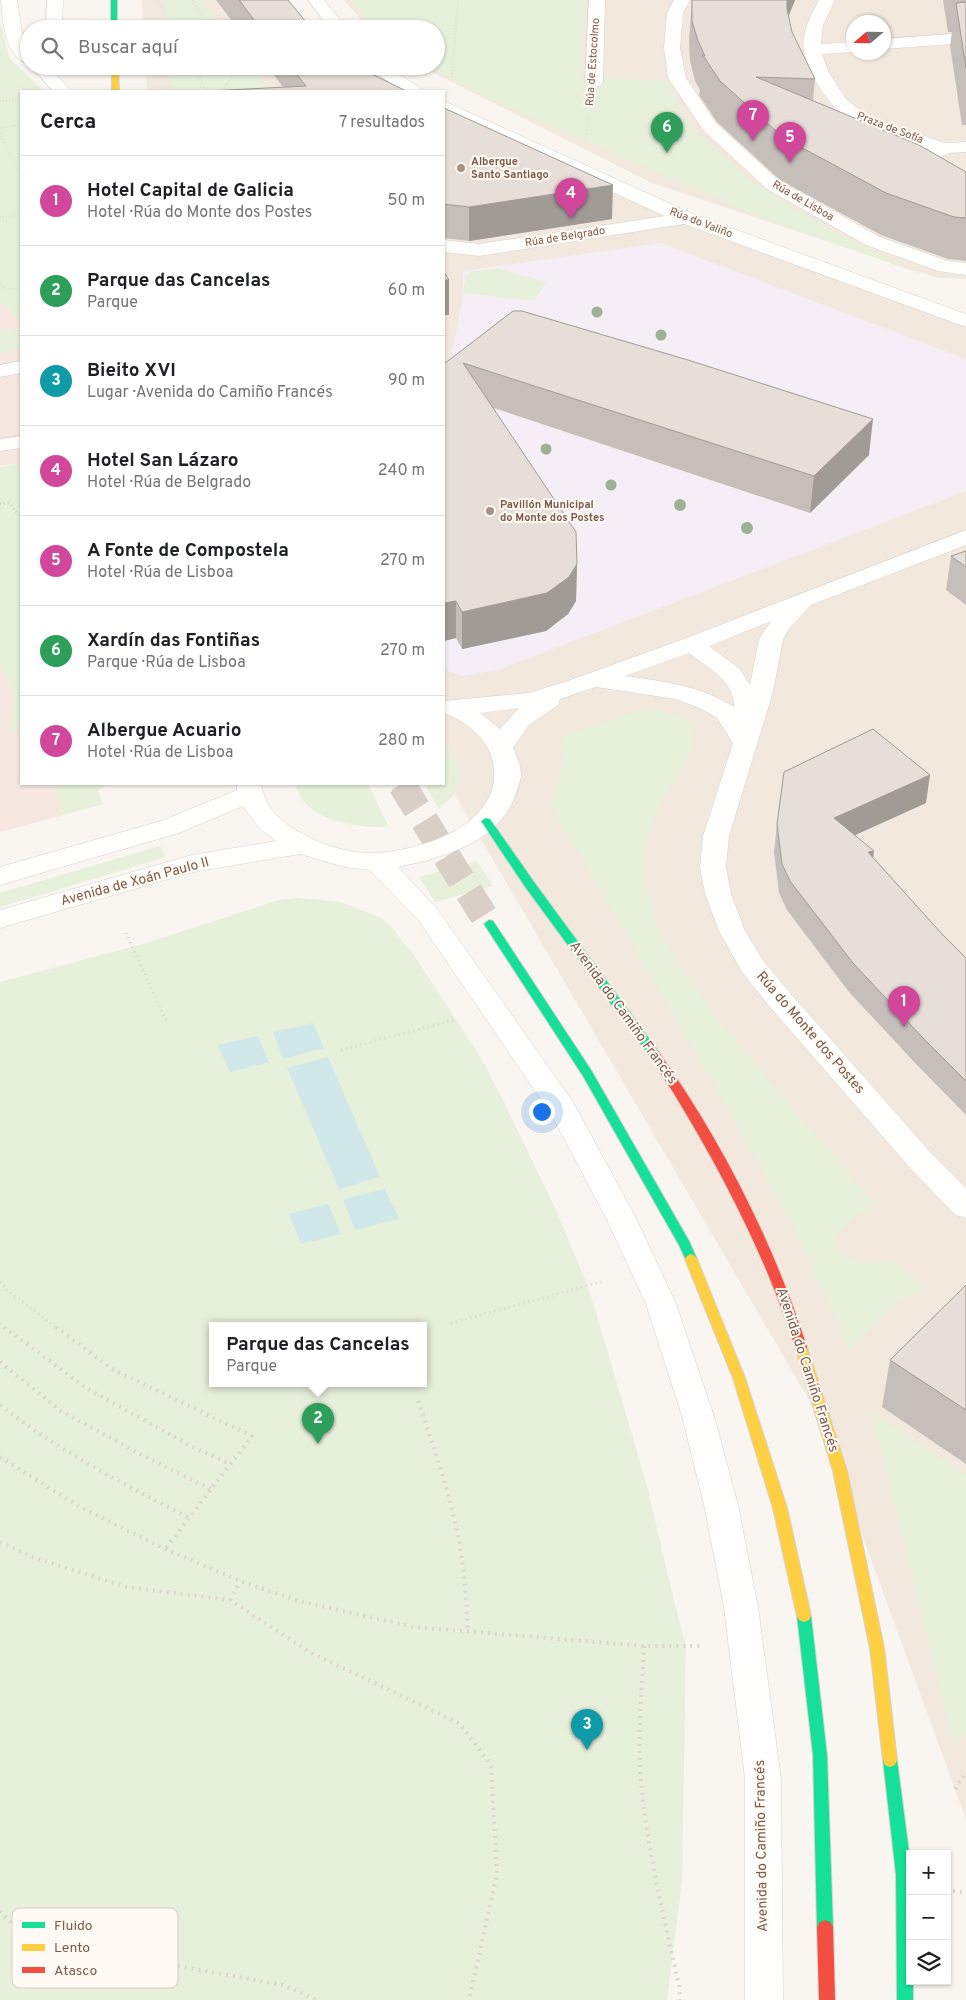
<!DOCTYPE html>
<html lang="es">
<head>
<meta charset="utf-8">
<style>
	:root { --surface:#fff; --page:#f2f2f2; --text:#202124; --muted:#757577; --line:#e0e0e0; --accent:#5c5450 }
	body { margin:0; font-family:Overpass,sans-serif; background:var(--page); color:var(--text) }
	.controls { position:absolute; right:15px; bottom:15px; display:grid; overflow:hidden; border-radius:0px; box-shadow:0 1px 4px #0004 }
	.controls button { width:45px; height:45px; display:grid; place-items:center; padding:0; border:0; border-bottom:1px solid var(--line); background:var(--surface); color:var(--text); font:25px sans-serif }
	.compass { position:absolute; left:846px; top:15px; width:45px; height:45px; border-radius:50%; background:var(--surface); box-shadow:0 1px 4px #0004; rotate:250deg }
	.you { position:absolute; left:541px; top:1111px; width:18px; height:18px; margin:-12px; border:4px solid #fff; border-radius:50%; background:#1a73e8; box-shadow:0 0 0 8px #1a73e833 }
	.badge { display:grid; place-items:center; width:32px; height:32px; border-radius:50%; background:var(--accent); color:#fff; font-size:16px; font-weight:700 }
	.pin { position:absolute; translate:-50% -41px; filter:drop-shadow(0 1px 2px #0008) }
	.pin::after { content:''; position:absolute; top:26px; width:18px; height:15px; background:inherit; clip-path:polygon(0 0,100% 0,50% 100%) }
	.popup { position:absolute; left:209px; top:1322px; width:218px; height:65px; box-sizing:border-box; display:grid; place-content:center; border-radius:0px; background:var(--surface); filter:drop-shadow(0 1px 4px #0005); font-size:16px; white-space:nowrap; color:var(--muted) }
	.popup b { font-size:19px; color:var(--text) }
	.popup::after { content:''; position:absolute; left:50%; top:100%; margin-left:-10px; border:10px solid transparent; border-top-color:var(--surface) }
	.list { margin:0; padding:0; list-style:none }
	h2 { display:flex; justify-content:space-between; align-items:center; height:65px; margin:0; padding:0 20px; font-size:21px }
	h2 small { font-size:16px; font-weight:400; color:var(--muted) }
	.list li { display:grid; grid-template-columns:32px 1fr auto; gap:15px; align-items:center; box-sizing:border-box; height:90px; padding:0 20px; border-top:1px solid var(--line) }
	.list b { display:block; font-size:19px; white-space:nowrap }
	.list p { margin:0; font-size:16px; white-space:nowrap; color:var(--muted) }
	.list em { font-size:16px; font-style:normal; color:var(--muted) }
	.icon { flex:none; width:28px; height:28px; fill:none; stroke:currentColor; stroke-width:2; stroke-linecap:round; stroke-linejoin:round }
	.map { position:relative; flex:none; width:966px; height:2000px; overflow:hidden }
	.search { position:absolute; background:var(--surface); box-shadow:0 1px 4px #0004; left:20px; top:20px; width:425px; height:55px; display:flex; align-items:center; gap:12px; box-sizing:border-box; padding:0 18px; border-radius:28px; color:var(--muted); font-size:19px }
	.panel { position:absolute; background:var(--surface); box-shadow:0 1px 4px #0004; left:20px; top:90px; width:425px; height:695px; border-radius:0px }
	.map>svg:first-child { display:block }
	.residential { fill:#f2e8de; fill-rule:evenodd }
	.commercial { fill:#f6e8e1 }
	.education { fill:#f6eef6 }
	.green { fill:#e7f0db; fill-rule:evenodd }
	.water { fill:#d0e8ea }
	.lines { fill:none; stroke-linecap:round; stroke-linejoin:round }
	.primary-tunnel-far1 { stroke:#d9cfc7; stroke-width:22; stroke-dasharray:22 11; stroke-linecap:butt }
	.primary-tunnel { stroke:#d9cfc7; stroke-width:28; stroke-dasharray:28 14; stroke-linecap:butt }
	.lane-casing { stroke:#d7d1cb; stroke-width:1 }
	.street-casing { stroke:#d7d1cb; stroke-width:1 }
	.fast-casing { stroke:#d9d2cb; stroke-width:2 }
	.slow-casing { stroke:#d9d2cb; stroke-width:2 }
	.jam-casing { stroke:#d9d2cb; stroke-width:2 }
	.path-far3 { stroke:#dcd5d0; stroke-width:2; stroke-dasharray:0.5 2.5; stroke-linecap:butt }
	.path-far2 { stroke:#dcd5d0; stroke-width:2.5; stroke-dasharray:1 3; stroke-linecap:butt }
	.path-far1 { stroke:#dcd5d0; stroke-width:3; stroke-dasharray:1 4; stroke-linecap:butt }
	.path { stroke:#dcd5d0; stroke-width:4; stroke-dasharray:2 5; stroke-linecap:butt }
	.lane { fill:#fefefd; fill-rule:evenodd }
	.street { fill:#fefefd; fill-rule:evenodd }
	.fast { fill:#16e098; fill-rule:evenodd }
	.slow { fill:#ffcf43; fill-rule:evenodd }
	.jam { fill:#f24e42; fill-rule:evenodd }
	.tree { fill:#9eb190 }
	.wall { fill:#c6bfb9 }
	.shaded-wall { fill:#a19b96 }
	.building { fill:#e6ded7; stroke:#a19b96 }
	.poi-dot { fill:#a69286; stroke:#fffaf3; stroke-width:2 }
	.labels { text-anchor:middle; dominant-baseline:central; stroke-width:4; stroke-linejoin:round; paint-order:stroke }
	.far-street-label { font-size:11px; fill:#7a5c4d; stroke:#fffaf3 }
	.far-poi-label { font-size:11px; font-weight:bold; fill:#7a5c4d; stroke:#fffaf3; text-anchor:start }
	.street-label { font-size:14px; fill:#7a5c4d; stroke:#fffaf3 }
	.key { fill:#fffaf3; stroke:#d7cbc1; stroke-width:1 }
	.key-label { font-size:14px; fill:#7a5c4d }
</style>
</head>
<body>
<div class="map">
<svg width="966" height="2000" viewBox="0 0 966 2000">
	<rect width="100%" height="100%" fill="#f9f5f0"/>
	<g class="residential">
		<path d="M142,0H284L308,29H143Z"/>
		<path d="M344,0H966V279L938,278L652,183L420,66H436V29H369ZM854,22H884V52H854Z"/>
		<path d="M145,66H338L392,91H147Z"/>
		<path d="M444,112L966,325V1819L819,1417L444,776Z"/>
	</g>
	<g class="commercial">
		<path d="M0,302L21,321V329L0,332Z"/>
		<path d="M21,348V463L0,466V352Z"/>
		<path d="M0,665L15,696L11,732L21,733V784H53L64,815L0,832Z"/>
	</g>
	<path class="education" d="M661,243L966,359V491L495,671L461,676L444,669V394L462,302L463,271Z"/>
	<g class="green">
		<path d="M165,0H200L223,29H167Z"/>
		<path d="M350,0H586L581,77L669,81L690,126L750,180L801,213L849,239L921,274L767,220L485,97L429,66H436V29H373Z"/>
		<path d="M0,23L10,59L43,91H21V321L0,302Z"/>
		<path d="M169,66H252L271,91H171Z"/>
		<path d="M496,268L546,282L534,301L463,293L466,275H469V272Z"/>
		<path d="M21,329V348L0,352V332Z"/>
		<path d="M21,463V733H11L15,696L0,665V467Z"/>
		<path d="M651,710L681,715L693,727L694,746L654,816L646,849V884L658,929L686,975L730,1034L875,1205L857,1215L835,1238L838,1252L866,1264L896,1261L924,1287L891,1307L849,1350L797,1234L722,1098L549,804C561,777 565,768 561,738L629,713Z"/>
		<path d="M444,743C458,757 467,777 453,796C449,800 443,804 438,808L425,784H444Z"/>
		<path d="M53,784H108L98,790L103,804L64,815Z"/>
		<path d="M295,784H368L389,827C356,828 305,822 295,784Z"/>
		<path d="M160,846L166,857L0,907V893Z"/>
		<path d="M477,861L493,886L435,902L419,877Z"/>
		<path d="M297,898L341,902L381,918L392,928L415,957L481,1058L502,1098L555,1208L585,1279L597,1316L647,1486L674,1601L686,1646L682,1882L667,2000H0V982L143,944L279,900ZM213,1325H423V1383H213Z"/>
		<path d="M872,1412L966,1475V1732L955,1749Z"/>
	</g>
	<g class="water">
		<path d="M313,1023L324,1048L283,1059L273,1032Z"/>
		<path d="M258,1036L269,1062L230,1072L218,1045Z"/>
		<path d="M328,1057L380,1177L339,1189L287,1068Z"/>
		<path d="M385,1189L399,1219L355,1230L343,1199Z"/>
		<path d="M328,1204L341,1234L301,1244L289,1214Z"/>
	</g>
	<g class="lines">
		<path class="primary-tunnel-far1" d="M401,784L403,787"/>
		<path class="primary-tunnel" d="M402,785L489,924"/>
		<defs>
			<g id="lane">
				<path d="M47,0H63L62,29H46Z"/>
				<path d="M21,361V373L0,377V365Z"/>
				<path d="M21,436V448L0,451V439Z"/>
			</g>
			<g id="street">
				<path d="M1,0H17L22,32L29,49V64C4,58 3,20 1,0Z"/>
				<path d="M308,0H324L347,29H330Z"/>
				<path d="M589,0H605L603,82L600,86L594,87L588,86L585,82Z"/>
				<path d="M674,0H690L683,13L680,48L686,78L716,123L779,181L880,237L948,261L966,263V275L938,271L866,245L767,189L704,131L668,78L664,48L667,13Z"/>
				<path d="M819,0H835L823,25L821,44L854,42V52L822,54L828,71L846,99L867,116L945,143L966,142V152L948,153L936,161C940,174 954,176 966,179V189C946,186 924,182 918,160L928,149C904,141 878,135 856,124C834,114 807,74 804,51C801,33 811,15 819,0Z"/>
				<path d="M966,33V43L884,49V39Z"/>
				<path d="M31,66H49L71,91H53Z"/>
				<path d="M366,66H386L419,87L422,91H402Z"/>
				<path d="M444,101L693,214L966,314V327L684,224L479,256L444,252V240L479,244L665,216L570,173L444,113Z"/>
				<path d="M966,530V545L811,605L789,629L783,639L773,692L729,836L726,867L731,894L745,931L762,959L790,993L931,1153L966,1188V1218L955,1215L911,1169L770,1007L742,972L719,931L705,894L700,867L703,836L733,743L717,718L704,710L676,699L596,687L560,699L558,705L529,725L513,748C516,755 521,765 521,774C521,781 517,789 515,796C498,843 442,858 398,867L437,909L573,1102L636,1218L676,1304L714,1416L738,1505L758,1607L781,1779L783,2000H745V1779L724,1607L704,1505L682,1416L646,1304L606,1218L551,1114L419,921L370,870L344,867L300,854L193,872L0,928V910L192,855L276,841L259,828L243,806L179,833L0,885V867L161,821L237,790V784H261C266,809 281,822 303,834C323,845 345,852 368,853C418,853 510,824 492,758C486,736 464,721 444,713V701L528,693L562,683L684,639ZM771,621L759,639L750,685L740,669L709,646ZM689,653C707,667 735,681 734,707C701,686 663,681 625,676ZM519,708L500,729L480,713Z"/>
			</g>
			<g id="fast">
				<rect x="111" y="0" width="6" height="29"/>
				<path d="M486,818L490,819L534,882L658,1051L660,1054L658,1057H650L526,888L481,821Z"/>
				<path d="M489,920L493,921L591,1070L689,1241L697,1259L695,1262H687L679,1245L583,1076L484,924Z"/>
				<path d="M804,1610L809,1612L811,1616L827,1755L833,1927L830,1932L825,1934L820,1932L817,1927L813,1755L797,1616L799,1612Z"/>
				<path d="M890,1753L895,1755L897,1760L910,1860V1981H913V2000H897L896,1875L883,1760L885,1755Z"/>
			</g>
			<g id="slow">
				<path d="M112,66H118L119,91H112Z"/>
				<path d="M691,1254L695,1256L697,1259L745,1378L787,1508L811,1616L809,1620L804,1622L799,1620L797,1616L773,1508L733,1378L685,1259L687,1256Z"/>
				<path d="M801,1342L806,1343L807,1347L847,1471L884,1648L897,1760L895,1765L890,1767L885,1765L883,1760L870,1648L833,1471L795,1347L796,1343Z"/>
			</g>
			<g id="jam">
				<path d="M654,1050L658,1051C721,1139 774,1244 807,1347L806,1351L801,1352L796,1351L795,1347C767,1260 726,1180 679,1102C670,1086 658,1070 648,1054Z"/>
				<path d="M825,1920L830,1922L833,1927L835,2000H819L817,1927L820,1922Z"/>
			</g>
		</defs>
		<use href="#lane" class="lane-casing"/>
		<use href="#street" class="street-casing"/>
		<use href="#fast" class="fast-casing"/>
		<use href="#slow" class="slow-casing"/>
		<use href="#jam" class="jam-casing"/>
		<g class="path-far3">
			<path d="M158,0L174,29"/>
			<path d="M193,0L209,29"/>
			<path d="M193,66L205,88L217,91"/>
			<path d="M452,77L458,0"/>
			<path d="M223,91L234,74L230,66"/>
			<path d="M0,101L21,99"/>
			<path d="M0,128L21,125"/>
			<path d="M0,134L21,178"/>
			<path d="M586,137L589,113"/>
			<path d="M0,217L21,215"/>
			<path d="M0,284L6,288L21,290"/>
		</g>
		<path class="path-far2" d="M0,504L9,503L21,518"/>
		<g class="path-far1">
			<path d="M126,933L166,1021"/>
			<path d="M341,1050L454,1020"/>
			<path d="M0,1282L7,1290L57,1328"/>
			<path d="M451,1323L605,1281"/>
			<path d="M0,1324L5,1328"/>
		</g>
		<g class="path">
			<path d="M4,1327L86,1388L191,1446L230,1464"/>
			<path d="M56,1327L112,1369L252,1436L165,1549"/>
			<path d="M0,1362L61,1411L142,1455L211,1489"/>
			<path d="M418,1401C436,1453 454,1505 462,1559C466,1583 466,1608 468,1632"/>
			<path d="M0,1405C60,1452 122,1483 189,1518"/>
			<path d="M0,1457L80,1507L165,1549L240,1581L299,1601L414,1627L644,1646H702"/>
			<path d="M0,1542L35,1558L127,1587L230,1600L311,1653L459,1723L491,1765L497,1874L469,2000"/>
			<path d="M230,1600L240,1581"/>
			<path d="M644,1646C642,1690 637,1735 641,1780C647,1849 664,1918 679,1986L680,2000"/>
			<path d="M955,1789L966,1772"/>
			<path d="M953,1891L966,1893"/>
			<path d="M0,1911L11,1923L94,1951L283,1985L317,2000"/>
		</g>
		<use href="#lane" class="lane"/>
		<use href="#street" class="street"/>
		<use href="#fast" class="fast"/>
		<use href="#slow" class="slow"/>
		<use href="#jam" class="jam"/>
	</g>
	<g class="tree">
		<circle cx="597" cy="312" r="5.5"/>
		<circle cx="661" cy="335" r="5.5"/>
		<circle cx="546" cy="449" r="5.5"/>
		<circle cx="611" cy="485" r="5.5"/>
		<circle cx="680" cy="505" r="6"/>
		<circle cx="747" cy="528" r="6"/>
	</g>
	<g class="wall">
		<path d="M216,0H288L312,29H238Z"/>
		<path d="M692,0H795L788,17L792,32L815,79L813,101L966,172V261L948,259L881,235L780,180L717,122L699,95L700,90L695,81L690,61L689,41Z"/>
		<path d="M943,0H966V125H962L950,46L952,32H948Z"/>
		<path d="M267,66H356L393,86L283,87Z"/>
		<path d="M444,108L612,219L469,241L444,238V240Z"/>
		<path d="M513,311L869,455L810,513L494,408L577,564L576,601L568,614L546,631L462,649L456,638L444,641V364Z"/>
		<path d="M966,551V605L946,590L951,556Z"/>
		<path d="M926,803L855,835L873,858L942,934L966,958V1115L918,1066L849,992L787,910L779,893L774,852L777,824Z"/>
		<path d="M966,1285V1464L882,1407L890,1360Z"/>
	</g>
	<g class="shaded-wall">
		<path d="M787,0H795L785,25Z"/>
		<path d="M613,185L612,219L469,241V207Z"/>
		<rect x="444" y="280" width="5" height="35"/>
		<path d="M873,419L869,455L810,513L814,476Z"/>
		<path d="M577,564L576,601L568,614L546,631L462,649V612Z"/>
		<path d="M456,601V638L444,641V603Z"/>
		<path d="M930,775L926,803L831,846L834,818Z"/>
		<path d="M874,851L870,879L868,852Z"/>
	</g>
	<g class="building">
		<path d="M239,0H288L312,29H261Z"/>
		<path d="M692,0H787V9L792,32L815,79L756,77L919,145L966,172V218L954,217L886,193L784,138L720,81L702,54L705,56L698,41L692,21Z"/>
		<path d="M966,2V68L956,3Z"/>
		<path d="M290,66H356L406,91H208L306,86Z"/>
		<path d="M444,108L613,185L469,207L444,204Z"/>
		<path d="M444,272L449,280H444Z"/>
		<path d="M513,311H522L688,360L873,419L814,476L463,363L576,532L577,564L569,577L547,593L462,612L456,601L444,603V364Z"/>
		<path d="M966,551V567L951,556Z"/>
		<path d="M873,729L930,775L834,818L874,851L868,852L942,934L966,958V1081L923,1038L853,963L790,881L782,864L777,824L784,772Z"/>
		<path d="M966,1285V1410L890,1360Z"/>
	</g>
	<g class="poi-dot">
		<circle cx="461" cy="168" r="5"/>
		<circle cx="490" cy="511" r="5"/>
	</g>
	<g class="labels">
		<g class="far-street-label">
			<text transform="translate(593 62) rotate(-86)">Rúa de Estocolmo</text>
			<text transform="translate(890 128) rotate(21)">Praza de Sofía</text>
			<text transform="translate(803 201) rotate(30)">Rúa de Lisboa</text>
			<text transform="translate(701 223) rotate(21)">Rúa do Valiño</text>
			<text transform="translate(565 237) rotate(-9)">Rúa de Belgrado</text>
		</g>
		<g class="far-poi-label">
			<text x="471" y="162">Albergue<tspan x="471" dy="13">Santo Santiago</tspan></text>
			<text x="500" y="505">Pavillón Municipal<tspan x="500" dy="13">do Monte dos Postes</tspan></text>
		</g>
		<g class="street-label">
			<text transform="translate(135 882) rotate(-15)">Avenida de Xoán Paulo II</text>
			<text transform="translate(623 1013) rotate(54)">Avenida do Camiño Francés</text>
			<text transform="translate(810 1033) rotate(49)">Rúa do Monte dos Postes</text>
			<text transform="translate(807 1370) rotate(72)">Avenida do Camiño Francés</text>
			<text transform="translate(762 1846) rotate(-91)">Avenida do Camiño Francés</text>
		</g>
	</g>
	<rect x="12" y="1908" width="166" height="80" rx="8" class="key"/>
	<rect x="22" y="1922" width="23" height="6" fill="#16e098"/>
	<rect x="22" y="1944" width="23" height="7" fill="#ffcf43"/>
	<rect x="22" y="1967" width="23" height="6" fill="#f24e42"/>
	<g class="key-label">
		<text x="54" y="1930">Fluido</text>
		<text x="54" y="1952">Lento</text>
		<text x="54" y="1975">Atasco</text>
	</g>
</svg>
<div class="controls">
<button>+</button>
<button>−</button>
<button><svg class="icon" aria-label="layers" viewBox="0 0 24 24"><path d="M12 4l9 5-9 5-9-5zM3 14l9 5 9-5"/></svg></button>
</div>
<svg class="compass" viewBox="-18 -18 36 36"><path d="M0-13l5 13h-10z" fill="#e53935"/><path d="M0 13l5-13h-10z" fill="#757577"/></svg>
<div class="you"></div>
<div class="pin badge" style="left:904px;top:1027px;background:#d1479c">1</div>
<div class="pin badge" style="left:318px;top:1444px;background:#2e9e5b">2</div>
<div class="popup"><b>Parque das Cancelas</b>Parque</div>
<div class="pin badge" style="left:587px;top:1750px;background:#0f9aa8">3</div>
<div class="pin badge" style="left:571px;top:219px;background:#d1479c">4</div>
<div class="pin badge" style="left:790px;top:163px;background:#d1479c">5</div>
<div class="pin badge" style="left:667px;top:153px;background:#2e9e5b">6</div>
<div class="pin badge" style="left:753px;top:141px;background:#d1479c">7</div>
<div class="search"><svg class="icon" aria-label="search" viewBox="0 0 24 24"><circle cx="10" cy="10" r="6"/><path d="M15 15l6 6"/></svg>Buscar aquí</div>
<section class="panel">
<h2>Cerca<small>7 resultados</small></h2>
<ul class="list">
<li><span class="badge" style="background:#d1479c">1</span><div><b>Hotel Capital de Galicia</b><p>Hotel · Rúa do Monte dos Postes</p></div><em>50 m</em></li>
<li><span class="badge" style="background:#2e9e5b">2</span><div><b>Parque das Cancelas</b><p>Parque</p></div><em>60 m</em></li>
<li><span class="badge" style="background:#0f9aa8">3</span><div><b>Bieito XVI</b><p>Lugar · Avenida do Camiño Francés</p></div><em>90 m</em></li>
<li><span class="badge" style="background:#d1479c">4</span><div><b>Hotel San Lázaro</b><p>Hotel · Rúa de Belgrado</p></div><em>240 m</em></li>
<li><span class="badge" style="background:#d1479c">5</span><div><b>A Fonte de Compostela</b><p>Hotel · Rúa de Lisboa</p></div><em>270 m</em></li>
<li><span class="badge" style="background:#2e9e5b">6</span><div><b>Xardín das Fontiñas</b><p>Parque · Rúa de Lisboa</p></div><em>270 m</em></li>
<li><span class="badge" style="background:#d1479c">7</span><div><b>Albergue Acuario</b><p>Hotel · Rúa de Lisboa</p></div><em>280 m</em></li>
</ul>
</section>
</div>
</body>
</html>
